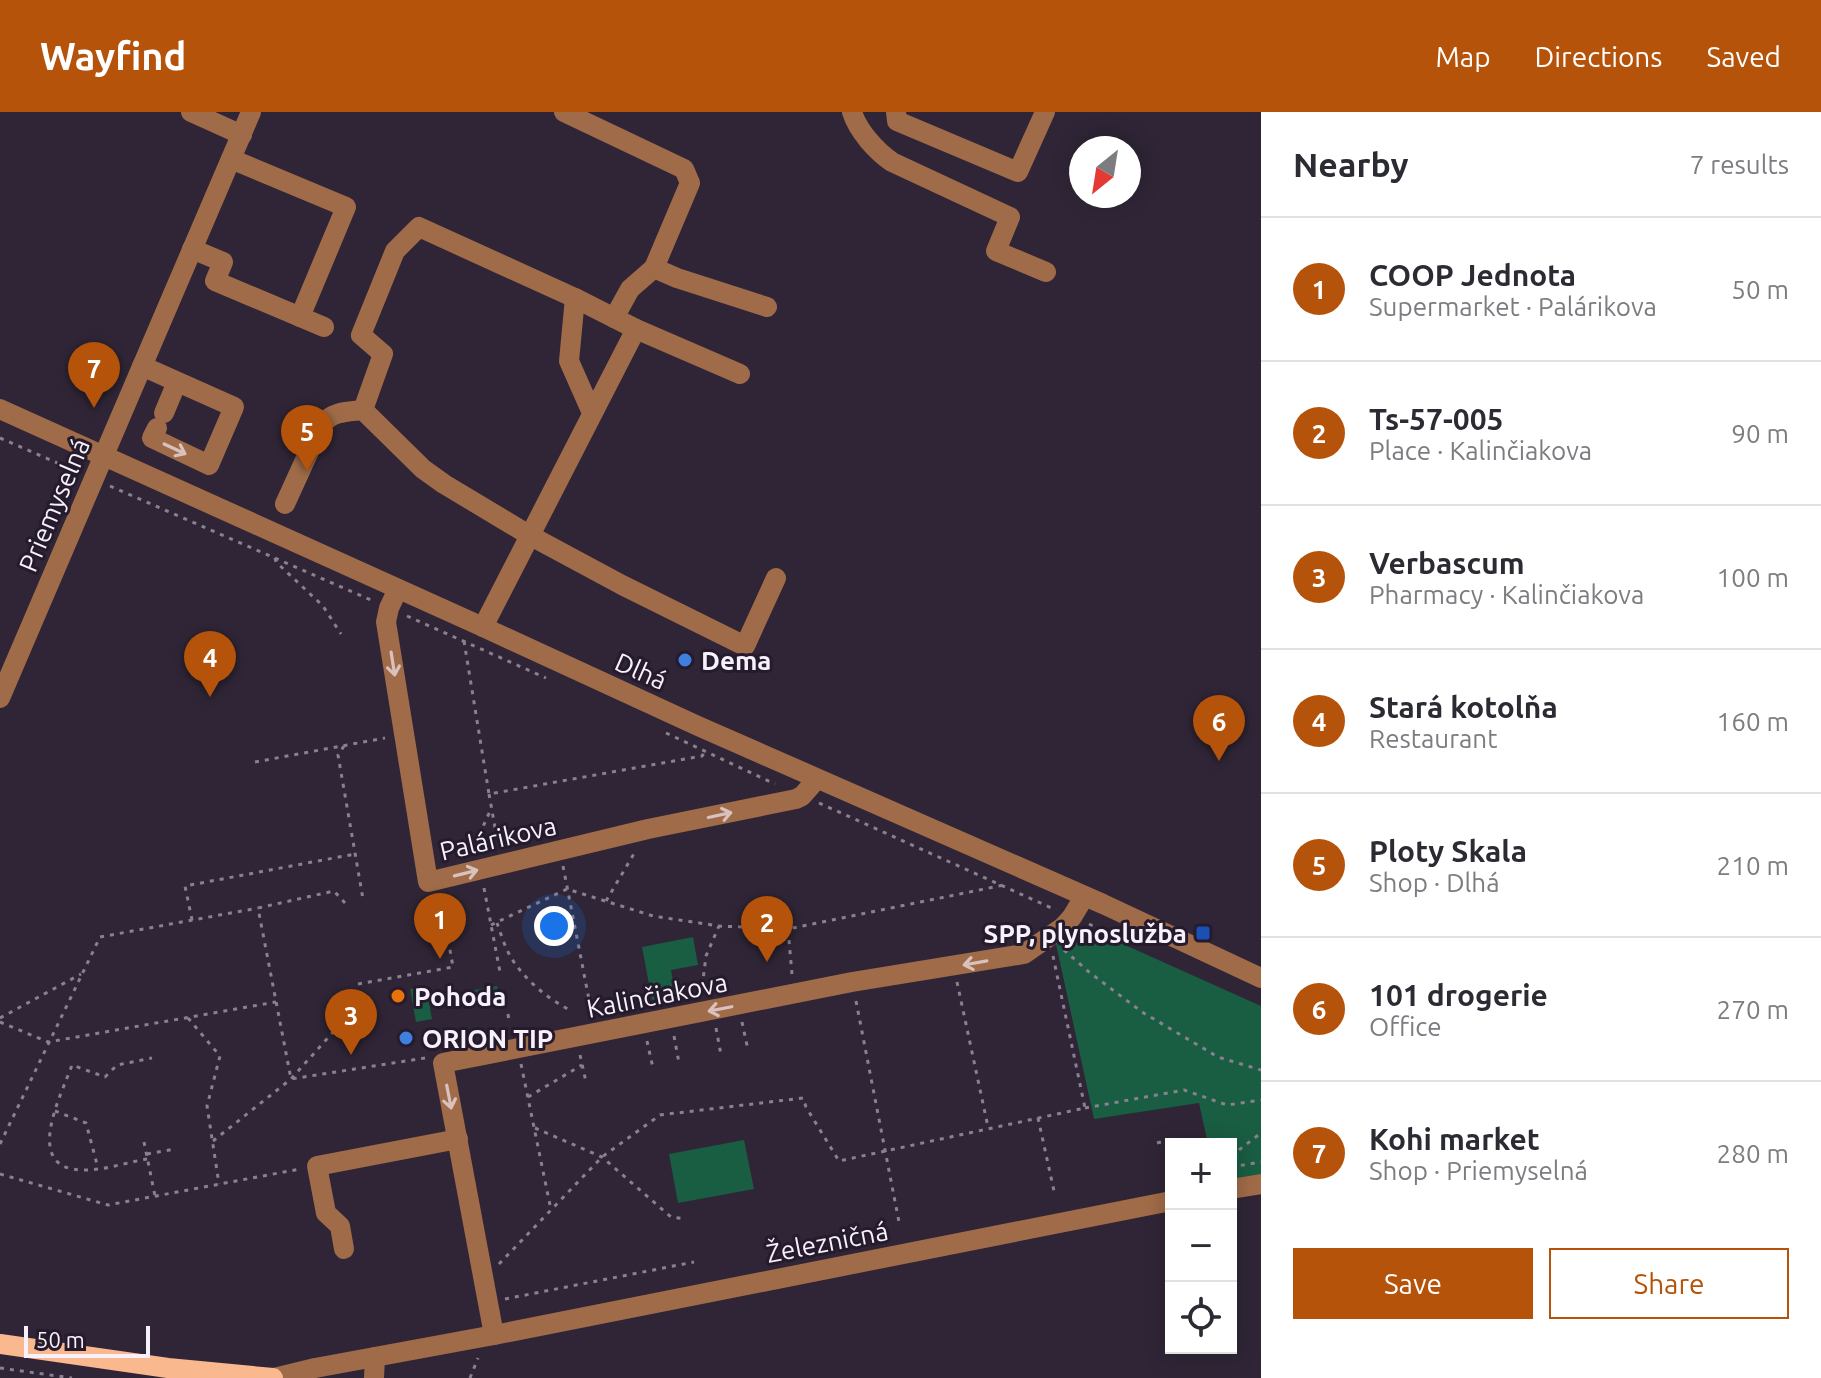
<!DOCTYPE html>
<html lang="en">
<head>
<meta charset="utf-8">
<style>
	:root { --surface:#fff; --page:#f7f7f7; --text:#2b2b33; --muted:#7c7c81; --line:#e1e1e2; --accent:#b45309 }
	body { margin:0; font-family:Ubuntu,sans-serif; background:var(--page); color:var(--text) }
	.controls { position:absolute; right:24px; bottom:24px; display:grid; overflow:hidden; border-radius:0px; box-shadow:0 4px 20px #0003 }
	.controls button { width:72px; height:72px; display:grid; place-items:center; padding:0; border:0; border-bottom:2px solid var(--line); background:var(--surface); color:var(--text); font:40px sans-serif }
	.compass { position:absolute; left:1069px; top:24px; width:72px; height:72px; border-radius:50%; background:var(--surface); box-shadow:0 4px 20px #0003; rotate:210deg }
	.scale { position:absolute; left:24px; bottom:20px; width:126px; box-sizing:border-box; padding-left:8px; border:4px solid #f7f1fc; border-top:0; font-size:22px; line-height:28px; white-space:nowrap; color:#f7f1fc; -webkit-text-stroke:6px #251b2c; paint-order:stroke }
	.you { position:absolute; left:554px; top:814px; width:28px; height:28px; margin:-20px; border:6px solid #fff; border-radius:50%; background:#1a73e8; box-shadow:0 0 0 12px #1a73e833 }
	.badge { display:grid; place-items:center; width:52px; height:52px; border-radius:50%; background:var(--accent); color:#fff; font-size:26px; font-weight:700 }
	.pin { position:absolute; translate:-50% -66px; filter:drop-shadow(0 2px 4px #0008) }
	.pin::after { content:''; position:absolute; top:42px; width:28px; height:24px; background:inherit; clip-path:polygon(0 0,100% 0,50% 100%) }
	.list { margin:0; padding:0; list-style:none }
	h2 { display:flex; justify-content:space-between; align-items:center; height:104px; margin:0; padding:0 32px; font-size:34px }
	h2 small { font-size:26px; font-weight:400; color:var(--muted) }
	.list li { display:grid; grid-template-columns:52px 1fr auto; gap:24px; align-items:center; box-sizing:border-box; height:144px; padding:0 32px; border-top:2px solid var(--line) }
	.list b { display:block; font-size:30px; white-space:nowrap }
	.list p { margin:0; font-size:26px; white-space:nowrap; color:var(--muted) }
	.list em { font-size:26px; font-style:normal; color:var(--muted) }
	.actions { display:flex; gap:16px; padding:24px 32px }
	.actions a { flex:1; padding:18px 0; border:2px solid var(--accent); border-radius:0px; text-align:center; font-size:28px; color:var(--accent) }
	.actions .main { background:var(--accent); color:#fff }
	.icon { flex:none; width:44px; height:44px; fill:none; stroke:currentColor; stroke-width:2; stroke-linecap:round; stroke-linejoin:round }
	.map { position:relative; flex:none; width:1261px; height:1266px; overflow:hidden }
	header { display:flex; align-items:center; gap:48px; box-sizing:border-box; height:112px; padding:0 40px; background:var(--accent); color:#fff }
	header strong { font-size:38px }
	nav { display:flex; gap:44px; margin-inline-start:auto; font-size:28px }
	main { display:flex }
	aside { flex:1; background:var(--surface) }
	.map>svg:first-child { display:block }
	.green { fill:#195d42 }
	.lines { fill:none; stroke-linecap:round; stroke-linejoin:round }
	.path { stroke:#89818f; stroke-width:3; stroke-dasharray:4 6; stroke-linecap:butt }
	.minor { stroke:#a06b48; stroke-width:20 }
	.major { stroke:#fab88e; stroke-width:20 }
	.oneway { stroke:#d9c2bd }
	.shop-dot { fill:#3f7fe0; stroke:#251b2c; stroke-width:3 }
	.transit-dot { fill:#1a4fb4; stroke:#251b2c; stroke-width:3 }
	.food-dot { fill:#e8710a; stroke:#251b2c; stroke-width:3 }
	.labels { text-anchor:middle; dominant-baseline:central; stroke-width:6; stroke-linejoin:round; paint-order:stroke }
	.street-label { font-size:26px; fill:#f7f1fc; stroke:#251b2c }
	.poi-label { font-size:26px; font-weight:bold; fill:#f7f1fc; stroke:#251b2c; text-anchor:start }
</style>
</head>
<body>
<header>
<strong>Wayfind</strong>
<nav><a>Map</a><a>Directions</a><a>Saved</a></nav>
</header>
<main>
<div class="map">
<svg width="1261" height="1266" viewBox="0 0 1261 1266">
	<rect width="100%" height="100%" fill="#2f2536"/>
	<g class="green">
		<path d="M1085,815L1261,894V1066L1231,1072V1032H1208L1199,991L1094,1007L1056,832Z"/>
		<path d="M693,825L698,853L671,858L676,884L652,888L642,835Z"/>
		<path d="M426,874L432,907L416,910L410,877Z"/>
		<path d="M497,874L500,889L473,894L469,879Z"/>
		<path d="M744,1028L754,1077L678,1091L669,1042Z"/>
	</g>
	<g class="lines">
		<g class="path">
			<path d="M0,326L78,360"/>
			<path d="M110,374L371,488"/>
			<path d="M275,446L276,450L323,494L341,522"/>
			<path d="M407,504L546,566"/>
			<path d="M464,529L489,682L702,644L705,640"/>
			<path d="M666,621L775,672"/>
			<path d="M344,634L338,643L363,787"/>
			<path d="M255,650L385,626"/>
			<path d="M489,682L496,721"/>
			<path d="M819,691L1056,798"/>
			<path d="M471,741L491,697"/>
			<path d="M563,754L592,903"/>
			<path d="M484,776L500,860"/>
			<path d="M606,789L635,740"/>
			<path d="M345,791L334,779L258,796L291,967L425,946"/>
			<path d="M192,808L185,774L355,742"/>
			<path d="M497,811C501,822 505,836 512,847C525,868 548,887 570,898"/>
			<path d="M1089,812L1114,824"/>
			<path d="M491,813L567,777L653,804L719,814L788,817"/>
			<path d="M1064,838L1089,860L1142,900L1218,945L1261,958"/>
			<path d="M792,862L788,817L1004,773"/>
			<path d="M957,870L988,1015"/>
			<path d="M358,872L453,855L441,787"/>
			<path d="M701,884L706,844L719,814"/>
			<path d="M856,889L899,1110"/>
			<path d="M508,902L509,909"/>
			<path d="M0,906L81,862"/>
			<path d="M188,906L220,944L207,994L219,1072"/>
			<path d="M0,910L48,930L276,890"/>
			<path d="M742,910L748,938"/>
			<path d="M435,916L438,932"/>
			<path d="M716,916L721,943"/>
			<path d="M674,924L679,951"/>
			<path d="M647,929L653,956"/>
			<path d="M580,943L586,970"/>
			<path d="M521,952L551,1098"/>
			<path d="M528,985L582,953"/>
			<path d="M1085,996L1184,978L1227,993L1261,988"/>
			<path d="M55,999L86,1011L98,1056"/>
			<path d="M1038,1006L1054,1079"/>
			<path d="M535,1016L602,1045L671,1105L685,1107"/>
			<path d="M213,1029L291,967L361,889"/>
			<path d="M144,1030L155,1084"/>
			<path d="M1157,1031L1161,1030"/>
			<path d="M0,1032L100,825L258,796"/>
			<path d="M147,1042L175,1037"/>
			<path d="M1231,1044L1261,1021"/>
			<path d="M147,1047C128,1050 106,1058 85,1058C21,1059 61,984 72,953L105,965L117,953L152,946"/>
			<path d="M1231,1055L1261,1050"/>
			<path d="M0,1062L108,1093L300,1057"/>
			<path d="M499,1152L602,1045L660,1003L803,986L806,995L839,1049L1085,996L1053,844"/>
			<path d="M505,1187L694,1150"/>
			<path d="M0,1256L72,1266"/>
			<path d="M470,1266L478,1246"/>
		</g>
		<g class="minor">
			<path d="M191,0L242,23"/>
			<path d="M564,0L684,57L690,71L654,156L630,177L614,206"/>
			<path d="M852,0C858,19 876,39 892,50L1010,105L996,139L1046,160"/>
			<path d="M896,0L897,9L1018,60L1045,0"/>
			<path d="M231,47L346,95L300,205"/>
			<path d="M192,137L223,150L215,169L324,215"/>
			<path d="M654,156L677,166L767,195"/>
			<path d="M575,186L569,249L592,301"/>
			<path d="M636,217L575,186L419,115L395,139L361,223L383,242L363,298L423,357L444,372L529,423L622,473L745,534L776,466"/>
			<path d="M142,254L234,295L209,353L152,326L157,316"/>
			<path d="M0,297L483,515L698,614L1103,792L1261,866"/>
			<path d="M164,301L177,270"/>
			<path d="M285,392L321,313C333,299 346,300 363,298"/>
			<path d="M398,477L389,496L386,510L428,770L648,717L796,687L802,684L817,667"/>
			<path d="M483,515L636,217L740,262"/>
			<path d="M0,586L251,0"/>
			<path d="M1231,1077L1261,1072"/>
			<path d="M344,1137L340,1114L326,1101L317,1054L458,1027"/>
			<path d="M494,1223L443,951L852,870L1024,842L1063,815L1072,805L1084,785"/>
			<path d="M274,1266L315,1256L494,1223L1171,1089"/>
			<path d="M374,1266L375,1245"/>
		</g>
		<path class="major" d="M0,1232L168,1256L273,1266"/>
	</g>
	<defs><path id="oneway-shaft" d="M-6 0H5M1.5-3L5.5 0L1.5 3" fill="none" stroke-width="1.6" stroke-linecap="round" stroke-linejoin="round" transform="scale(2)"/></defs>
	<g class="oneway">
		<use href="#oneway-shaft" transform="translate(175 337) rotate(25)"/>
		<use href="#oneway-shaft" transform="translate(393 552) rotate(81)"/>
		<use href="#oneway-shaft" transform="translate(720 703) rotate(-12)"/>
		<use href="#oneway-shaft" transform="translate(466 761) rotate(-14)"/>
		<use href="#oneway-shaft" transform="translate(975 851) rotate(170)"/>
		<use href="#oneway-shaft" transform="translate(720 897) rotate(169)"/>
		<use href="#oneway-shaft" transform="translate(449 985) rotate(79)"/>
	</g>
	<g class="shop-dot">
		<circle cx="685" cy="548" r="8"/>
		<circle cx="406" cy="926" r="8"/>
	</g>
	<rect class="transit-dot" x="1195" y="813" width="16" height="16" rx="4"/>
	<circle class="food-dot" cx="398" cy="884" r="8"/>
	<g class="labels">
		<g class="street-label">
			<text transform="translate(54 393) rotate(-67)">Priemyselná</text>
			<text transform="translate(641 559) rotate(24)">Dlhá</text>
			<text transform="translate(498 726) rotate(-13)">Palárikova</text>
			<text transform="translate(657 883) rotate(-11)">Kalinčiakova</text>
			<text transform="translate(827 1130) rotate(-11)">Železničná</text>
		</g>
		<g class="poi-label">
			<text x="701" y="548">Dema</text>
			<text x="1187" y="821" text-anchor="end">SPP, plynoslužba</text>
			<text x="414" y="884">Pohoda</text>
			<text x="422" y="926">ORION TIP</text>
		</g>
	</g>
</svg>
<div class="controls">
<button>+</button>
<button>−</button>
<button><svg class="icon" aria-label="locate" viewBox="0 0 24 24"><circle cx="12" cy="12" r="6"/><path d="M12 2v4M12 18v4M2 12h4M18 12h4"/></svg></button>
</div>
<svg class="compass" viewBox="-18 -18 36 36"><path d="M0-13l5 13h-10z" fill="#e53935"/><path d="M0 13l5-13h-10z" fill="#7c7c81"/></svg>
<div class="scale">50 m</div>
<div class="you"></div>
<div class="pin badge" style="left:440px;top:847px">1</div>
<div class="pin badge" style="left:767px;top:850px">2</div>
<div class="pin badge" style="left:351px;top:943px">3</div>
<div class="pin badge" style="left:210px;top:585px">4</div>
<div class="pin badge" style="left:307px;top:359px">5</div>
<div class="pin badge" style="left:1219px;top:649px">6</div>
<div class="pin badge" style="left:94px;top:296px">7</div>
</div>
<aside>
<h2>Nearby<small>7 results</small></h2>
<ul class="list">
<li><span class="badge">1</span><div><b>COOP Jednota</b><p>Supermarket · Palárikova</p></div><em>50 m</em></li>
<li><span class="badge">2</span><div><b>Ts-57-005</b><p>Place · Kalinčiakova</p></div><em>90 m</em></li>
<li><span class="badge">3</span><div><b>Verbascum</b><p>Pharmacy · Kalinčiakova</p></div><em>100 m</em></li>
<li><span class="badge">4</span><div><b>Stará kotolňa</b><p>Restaurant</p></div><em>160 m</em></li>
<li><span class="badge">5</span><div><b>Ploty Skala</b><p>Shop · Dlhá</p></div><em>210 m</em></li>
<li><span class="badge">6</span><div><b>101 drogerie</b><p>Office</p></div><em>270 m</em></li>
<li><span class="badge">7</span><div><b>Kohi market</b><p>Shop · Priemyselná</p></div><em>280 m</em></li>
</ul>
<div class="actions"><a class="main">Save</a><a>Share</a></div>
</aside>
</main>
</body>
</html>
